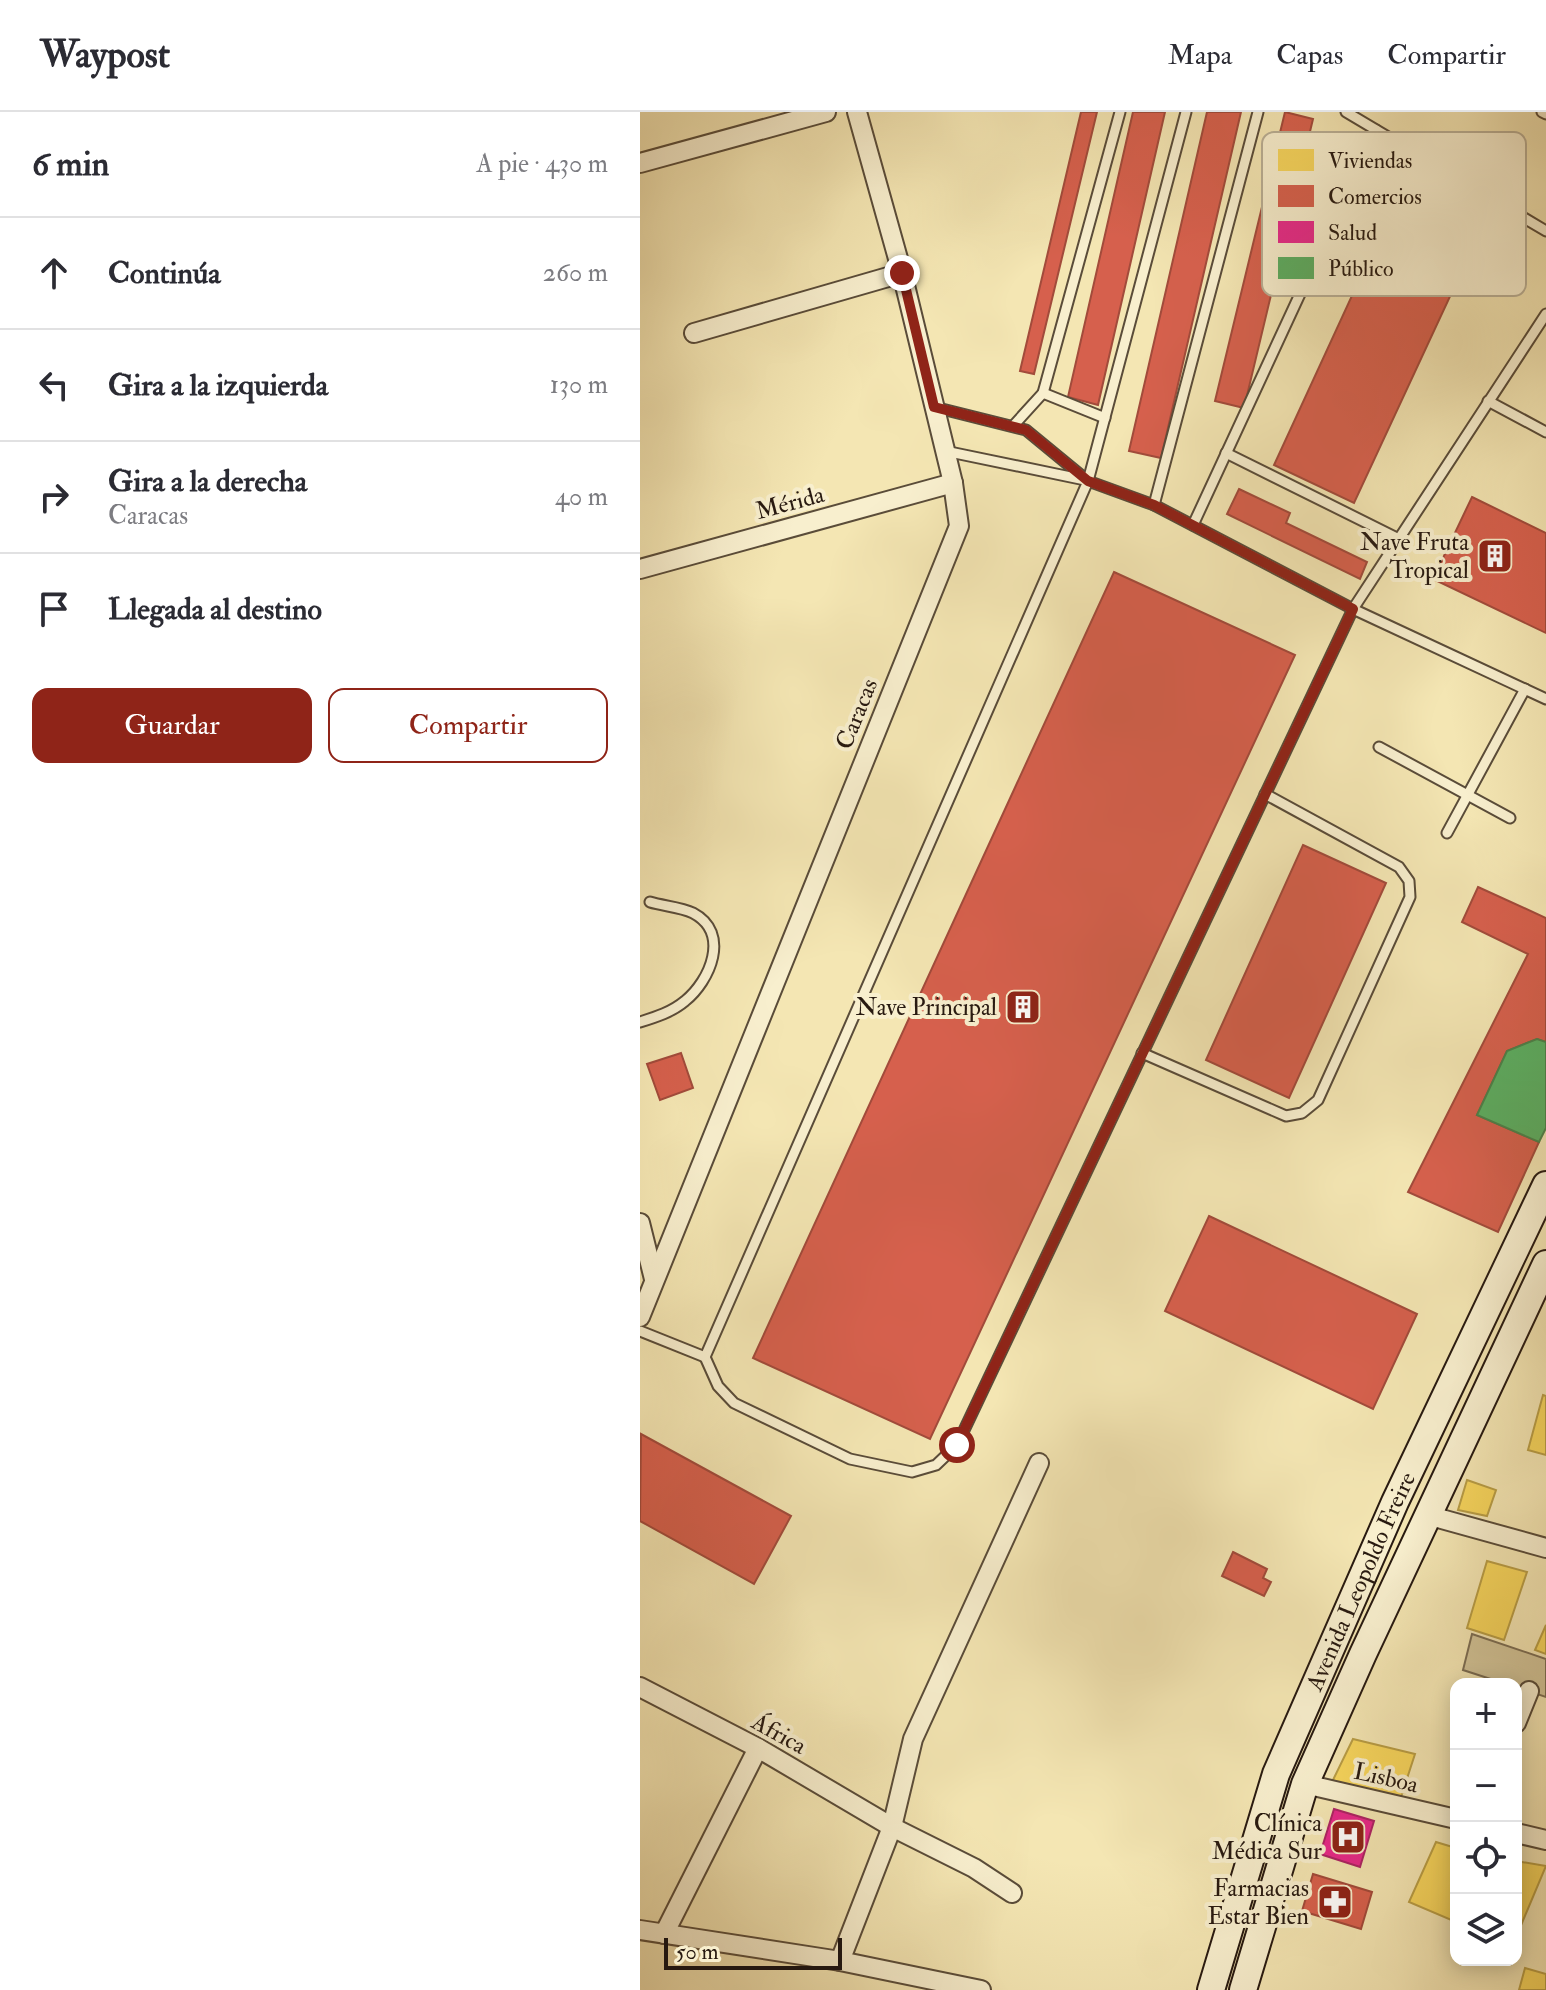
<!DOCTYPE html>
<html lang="es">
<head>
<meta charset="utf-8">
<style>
	:root { --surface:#fff; --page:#f2f2f3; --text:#2b2b33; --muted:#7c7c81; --line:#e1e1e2; --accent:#8f2418 }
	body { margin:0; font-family:"IM FELL Double Pica",serif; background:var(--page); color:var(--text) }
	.controls { position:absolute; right:24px; bottom:24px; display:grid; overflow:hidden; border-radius:16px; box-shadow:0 4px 20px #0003 }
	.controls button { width:72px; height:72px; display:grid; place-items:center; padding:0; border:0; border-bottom:2px solid var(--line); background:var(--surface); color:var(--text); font:40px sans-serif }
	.scale { position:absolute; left:24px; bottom:20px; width:178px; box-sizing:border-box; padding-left:8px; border:4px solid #271910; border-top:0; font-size:22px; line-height:28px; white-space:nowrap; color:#271910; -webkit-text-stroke:6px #f8efce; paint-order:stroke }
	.stop { position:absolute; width:24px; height:24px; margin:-18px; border:6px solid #8f2418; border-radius:50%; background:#fff }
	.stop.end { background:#8f2418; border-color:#fff; box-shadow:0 2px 8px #0008 }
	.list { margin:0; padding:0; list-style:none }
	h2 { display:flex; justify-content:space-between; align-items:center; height:104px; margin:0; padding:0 32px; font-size:34px }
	h2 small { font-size:26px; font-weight:400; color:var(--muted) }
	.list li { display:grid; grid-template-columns:52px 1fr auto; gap:24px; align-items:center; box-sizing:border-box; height:112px; padding:0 32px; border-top:2px solid var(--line) }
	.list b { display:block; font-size:30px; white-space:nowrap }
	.list p { margin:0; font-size:26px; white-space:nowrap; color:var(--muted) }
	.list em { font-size:26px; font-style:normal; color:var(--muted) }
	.actions { display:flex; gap:16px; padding:24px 32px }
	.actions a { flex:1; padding:18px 0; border:2px solid var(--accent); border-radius:16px; text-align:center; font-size:28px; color:var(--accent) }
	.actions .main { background:var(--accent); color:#fff }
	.icon { flex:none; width:44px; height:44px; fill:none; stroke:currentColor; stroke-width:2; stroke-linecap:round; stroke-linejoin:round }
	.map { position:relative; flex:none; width:906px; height:1878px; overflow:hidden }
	header { display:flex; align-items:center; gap:48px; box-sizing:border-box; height:112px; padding:0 40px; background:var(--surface); border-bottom:2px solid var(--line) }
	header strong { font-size:38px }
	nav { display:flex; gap:44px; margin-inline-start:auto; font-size:28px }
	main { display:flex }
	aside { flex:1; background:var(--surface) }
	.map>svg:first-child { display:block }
	.green { fill:#d1c397; stroke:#7c6e54; stroke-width:2 }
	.homes { fill:#f6d55c; stroke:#b89d45; stroke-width:2 }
	.shops { fill:#d6604d; stroke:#a24b3b; stroke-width:2 }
	.health { fill:#e7298a; stroke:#ad2465; stroke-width:2 }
	.public { fill:#5aae61; stroke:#4b8149; stroke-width:2 }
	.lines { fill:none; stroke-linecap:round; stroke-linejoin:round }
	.service-casing { stroke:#5a4c39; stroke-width:13 }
	.minor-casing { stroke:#5a4c39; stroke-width:22 }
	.secondary-casing { stroke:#271910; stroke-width:30 }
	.service { stroke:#f8efce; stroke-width:9 }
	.minor { stroke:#f8efce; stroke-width:18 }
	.secondary { stroke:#f8efce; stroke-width:26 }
	.route { stroke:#8f2418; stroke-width:10 }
	.labels { text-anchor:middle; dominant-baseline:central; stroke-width:8; stroke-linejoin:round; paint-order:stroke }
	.street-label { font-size:24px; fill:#271910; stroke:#f8efce }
	.poi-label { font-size:24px; fill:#271910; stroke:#f8efce; text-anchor:end }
	.key { fill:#f8efce; stroke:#b9af95; stroke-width:2 }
	.key-label { font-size:22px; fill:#271910 }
</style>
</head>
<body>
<header>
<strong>Waypost</strong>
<nav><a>Mapa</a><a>Capas</a><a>Compartir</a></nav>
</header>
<main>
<aside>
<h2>6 min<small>A pie · 430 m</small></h2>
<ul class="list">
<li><svg class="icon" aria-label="ahead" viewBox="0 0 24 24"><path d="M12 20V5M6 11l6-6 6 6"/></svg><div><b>Continúa</b></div><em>260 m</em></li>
<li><svg class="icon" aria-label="left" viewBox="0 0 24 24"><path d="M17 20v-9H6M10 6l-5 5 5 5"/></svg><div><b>Gira a la izquierda</b></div><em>130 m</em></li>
<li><svg class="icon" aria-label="right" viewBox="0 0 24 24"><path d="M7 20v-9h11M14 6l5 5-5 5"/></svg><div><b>Gira a la derecha</b><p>Caracas</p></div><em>40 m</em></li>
<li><svg class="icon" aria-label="arrive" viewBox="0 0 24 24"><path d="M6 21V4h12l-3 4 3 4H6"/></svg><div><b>Llegada al destino</b></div></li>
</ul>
<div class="actions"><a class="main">Guardar</a><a>Compartir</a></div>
</aside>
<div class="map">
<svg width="906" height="1878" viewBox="0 0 906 1878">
	<rect width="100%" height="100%" fill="#f4e6b3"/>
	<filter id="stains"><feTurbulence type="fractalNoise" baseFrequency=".0025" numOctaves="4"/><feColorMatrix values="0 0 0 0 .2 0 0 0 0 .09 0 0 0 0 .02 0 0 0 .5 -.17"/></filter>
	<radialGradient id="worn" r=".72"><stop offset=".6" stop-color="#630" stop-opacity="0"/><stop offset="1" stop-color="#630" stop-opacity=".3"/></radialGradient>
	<path class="green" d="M832,1522L906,1547V1585L876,1575V1572H866L823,1558Z"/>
	<g class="homes">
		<path d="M903,1283L906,1284V1343L888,1338Z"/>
		<path d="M827,1368L856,1378L847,1404L818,1398Z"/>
		<path d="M847,1449L887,1460L864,1528L827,1516Z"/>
		<path d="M906,1513V1542L895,1538Z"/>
		<path d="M713,1627L775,1642L760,1688L692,1670Z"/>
		<path d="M796,1730L816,1736V1810L769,1790Z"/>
		<path d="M876,1749L906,1754L876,1825Z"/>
		<path d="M885,1856L906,1862V1878H879Z"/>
	</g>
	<g class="shops">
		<path d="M441,0H457L394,262L380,259Z"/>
		<path d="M493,0H525L458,293L428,285Z"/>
		<path d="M567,0H601L521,346L489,339Z"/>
		<path d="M645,0L673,7L604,296L575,289Z"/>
		<path d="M745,112L826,150L714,391L634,353Z"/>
		<path d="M599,377L650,401L646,411L727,450L720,467L587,402Z"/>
		<path d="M832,385L906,421V521L793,467Z"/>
		<path d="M474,460L655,543L290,1327L113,1246Z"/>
		<path d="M663,733L746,771L649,986L566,948Z"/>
		<path d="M838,775L906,806V930L897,927L867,939L837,1003L899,1030L858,1120L768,1080L888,842L822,810Z"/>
		<path d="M41,941L53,976L20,988L7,952Z"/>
		<path d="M569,1104L777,1202L733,1297L525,1199Z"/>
		<path d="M1,1322L151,1404L114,1472L0,1409Z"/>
		<path d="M593,1440L627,1457L623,1466L631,1470L624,1484L582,1464Z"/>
		<path d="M673,1762L732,1780L721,1817L662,1799Z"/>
	</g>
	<path class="health" d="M694,1697L734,1709L720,1755L680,1742Z"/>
	<path class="public" d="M897,927L906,930V1016L899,1030L837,1003L867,939Z"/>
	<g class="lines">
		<defs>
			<g id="service">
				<path d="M546,0L448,369L65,1245L78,1274L94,1291L210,1347L272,1360L296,1353L317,1333L713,497L906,202"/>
				<path d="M706,0L906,119"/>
				<path d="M902,0L906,2"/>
				<path d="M403,281L465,306"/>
				<path d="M848,289L906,320"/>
				<path d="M294,295L386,318L448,369L514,393L713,497L906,587"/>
				<path d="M374,313L403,281L480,0"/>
				<path d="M305,339L445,368"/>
				<path d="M586,341L759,427"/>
				<path d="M514,393L618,0"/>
				<path d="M553,413L736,18"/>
				<path d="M739,635L870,706"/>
				<path d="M807,721L885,577"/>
				<path d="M0,910C16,905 32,900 45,889C70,869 91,821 53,801C41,795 23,794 10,790"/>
				<path d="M502,941L646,1004L662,1001L678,988L770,785L769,769L759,755L625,682"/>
				<path d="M0,1219L65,1245"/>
			</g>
			<g id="minor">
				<path d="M0,51L186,0"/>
				<path d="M54,221L262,161"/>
				<path d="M0,457L313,371"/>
				<path d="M0,1111L14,1167"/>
				<path d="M0,1205L319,414L313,371L262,161L217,0"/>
				<path d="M787,1403L906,1436"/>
				<path d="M0,1575L118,1636L252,1715L334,1756L372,1781"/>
				<path d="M876,1611L889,1579"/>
				<path d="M665,1672L816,1707"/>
				<path d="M876,1721L906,1728"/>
				<path d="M0,1818L200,1849L341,1878"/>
				<path d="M24,1822L118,1636"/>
				<path d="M200,1849L252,1715L273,1627L399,1351"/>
			</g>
			<g id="secondary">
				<path id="s1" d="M571,1878L636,1662L755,1390L906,1073"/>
				<path d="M603,1878L665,1672L723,1542L906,1152"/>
			</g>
		</defs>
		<use href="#service" class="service-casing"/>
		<use href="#minor" class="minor-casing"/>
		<use href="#secondary" class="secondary-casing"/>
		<use href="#service" class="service"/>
		<use href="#minor" class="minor"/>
		<use href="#secondary" class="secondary"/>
	</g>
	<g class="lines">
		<path class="route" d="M262,161L294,295L386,318L448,369L514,393L713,497L317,1333"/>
	</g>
	<defs>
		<symbol id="building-square" viewBox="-11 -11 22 22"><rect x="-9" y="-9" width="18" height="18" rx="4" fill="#8f2418" stroke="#f8efce"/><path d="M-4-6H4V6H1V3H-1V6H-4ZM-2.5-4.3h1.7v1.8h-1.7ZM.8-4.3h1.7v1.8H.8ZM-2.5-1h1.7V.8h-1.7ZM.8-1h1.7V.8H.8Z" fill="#fff"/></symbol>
		<symbol id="hospital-square" viewBox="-11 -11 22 22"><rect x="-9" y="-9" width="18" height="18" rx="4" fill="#8f2418" stroke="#f8efce"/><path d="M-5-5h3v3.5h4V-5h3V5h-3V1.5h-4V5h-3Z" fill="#fff"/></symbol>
		<symbol id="pharmacy-square" viewBox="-11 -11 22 22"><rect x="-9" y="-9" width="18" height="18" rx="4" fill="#8f2418" stroke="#f8efce"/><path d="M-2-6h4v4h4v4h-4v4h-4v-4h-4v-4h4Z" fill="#fff"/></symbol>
	</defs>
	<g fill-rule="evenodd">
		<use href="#building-square" x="835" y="424" width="40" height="40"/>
		<use href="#building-square" x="363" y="875" width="40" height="40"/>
		<use href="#hospital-square" x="688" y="1705" width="40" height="40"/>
		<use href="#pharmacy-square" x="675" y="1770" width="40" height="40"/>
	</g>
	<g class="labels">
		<g class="street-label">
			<text transform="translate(150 391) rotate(-15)">Mérida</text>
			<text transform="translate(217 602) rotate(-68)">Caracas</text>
			<text stroke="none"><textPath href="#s1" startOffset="436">Avenida Leopoldo Freire</textPath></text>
			<text transform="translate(139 1622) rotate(29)">África</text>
			<text transform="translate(746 1666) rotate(13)">Lisboa</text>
		</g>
		<g class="poi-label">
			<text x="829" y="430">Nave Fruta<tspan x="829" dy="28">Tropical</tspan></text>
			<text x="357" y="895">Nave Principal</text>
			<text x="682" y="1711">Clínica<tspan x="682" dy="28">Médica Sur</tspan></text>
			<text x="669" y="1776">Farmacias<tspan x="669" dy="28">Estar Bien</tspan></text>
		</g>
	</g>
	<rect x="622" y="20" width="264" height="164" rx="12" class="key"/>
	<rect x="638" y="37" width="36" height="22" fill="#f6d55c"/>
	<rect x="638" y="73" width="36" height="22" fill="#d6604d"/>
	<rect x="638" y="109" width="36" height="22" fill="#e7298a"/>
	<rect x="638" y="145" width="36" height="22" fill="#5aae61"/>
	<g class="key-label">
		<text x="688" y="56">Viviendas</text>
		<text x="688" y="92">Comercios</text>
		<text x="688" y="128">Salud</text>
		<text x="688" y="164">Público</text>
	</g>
	<rect width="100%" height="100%" filter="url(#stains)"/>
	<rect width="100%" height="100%" fill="url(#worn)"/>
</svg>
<div class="controls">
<button>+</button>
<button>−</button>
<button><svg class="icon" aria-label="locate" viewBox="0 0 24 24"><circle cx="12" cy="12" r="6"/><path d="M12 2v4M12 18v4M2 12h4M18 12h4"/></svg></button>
<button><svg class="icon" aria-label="layers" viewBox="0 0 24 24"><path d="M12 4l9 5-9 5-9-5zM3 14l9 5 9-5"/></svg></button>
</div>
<div class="scale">50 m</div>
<div class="stop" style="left:317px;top:1333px"></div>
<div class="stop end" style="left:262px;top:161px"></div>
</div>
</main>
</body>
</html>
